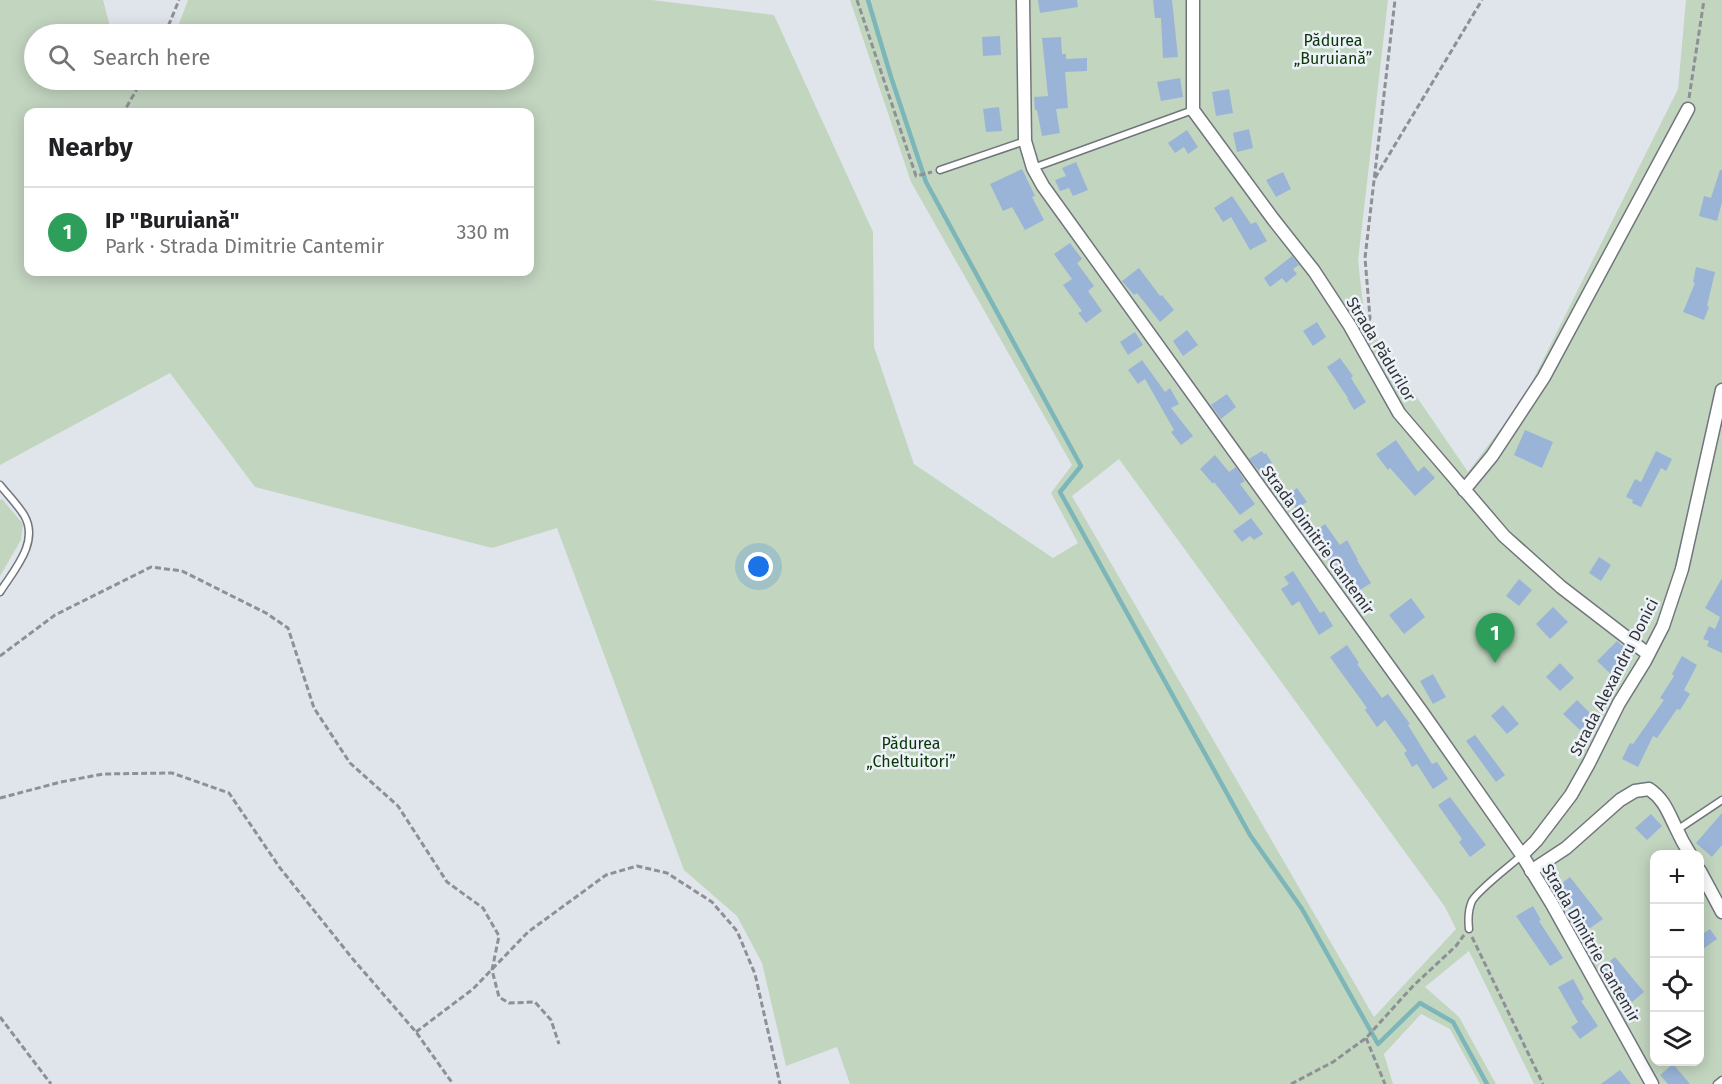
<!DOCTYPE html>
<html lang="en">
<head>
<meta charset="utf-8">
<style>
	:root { --surface:#fff; --page:#f6f6f6; --text:#202124; --muted:#757577; --line:#e0e0e0; --accent:#7c3aed }
	body { margin:0; font-family:"Fira Sans",sans-serif; background:var(--page); color:var(--text) }
	.controls { position:absolute; right:18px; bottom:18px; display:grid; overflow:hidden; border-radius:12px; box-shadow:0 3px 15px #0003 }
	.controls button { width:54px; height:54px; display:grid; place-items:center; padding:0; border:0; border-bottom:2px solid var(--line); background:var(--surface); color:var(--text); font:30px sans-serif }
	.you { position:absolute; left:759px; top:567px; width:21px; height:21px; margin:-15px; border:4px solid #fff; border-radius:50%; background:#1a73e8; box-shadow:0 0 0 9px #1a73e833 }
	.badge { display:grid; place-items:center; width:39px; height:39px; border-radius:50%; background:var(--accent); color:#fff; font-size:20px; font-weight:700 }
	.pin { position:absolute; translate:-50% -50px; filter:drop-shadow(0 2px 3px #0008) }
	.pin::after { content:''; position:absolute; top:32px; width:21px; height:18px; background:inherit; clip-path:polygon(0 0,100% 0,50% 100%) }
	.list { margin:0; padding:0; list-style:none }
	h2 { display:flex; justify-content:space-between; align-items:center; height:78px; margin:0; padding:0 24px; font-size:26px }
	h2 small { font-size:20px; font-weight:400; color:var(--muted) }
	.list li { display:grid; grid-template-columns:39px 1fr auto; gap:18px; align-items:center; box-sizing:border-box; height:90px; padding:0 24px; border-top:2px solid var(--line) }
	.list b { display:block; font-size:22px; white-space:nowrap }
	.list p { margin:0; font-size:20px; white-space:nowrap; color:var(--muted) }
	.list em { font-size:20px; font-style:normal; color:var(--muted) }
	.icon { flex:none; width:33px; height:33px; fill:none; stroke:currentColor; stroke-width:2; stroke-linecap:round; stroke-linejoin:round }
	.map { position:relative; flex:none; width:1722px; height:1084px; overflow:hidden }
	.search { position:absolute; background:var(--surface); box-shadow:0 3px 15px #0003; left:24px; top:24px; width:510px; height:66px; display:flex; align-items:center; gap:15px; box-sizing:border-box; padding:0 21px; border-radius:33px; color:var(--muted); font-size:22px }
	.panel { position:absolute; background:var(--surface); box-shadow:0 3px 15px #0003; left:24px; top:108px; width:510px; height:168px; border-radius:12px }
	.map>svg:first-child { display:block }
	.green { fill:#c2d5bf; fill-rule:evenodd }
	.lines { fill:none; stroke-linecap:round; stroke-linejoin:round }
	.stream { stroke:#7db6b9; stroke-width:4.5 }
	.building { fill:#9ab4d8 }
	.service-casing { stroke:#71767c; stroke-width:9 }
	.minor-casing { stroke:#71767c; stroke-width:15 }
	.path { stroke:#8d9095; stroke-width:3; stroke-dasharray:6 3; stroke-linecap:butt }
	.service { stroke:#fff; stroke-width:6 }
	.minor { stroke:#fff; stroke-width:12 }
	.labels { text-anchor:middle; dominant-baseline:central; stroke-width:5; stroke-linejoin:round; paint-order:stroke }
	.park-label { font-size:16px; fill:#093403; stroke:#edf2f9 }
	.street-label { font-size:16px; fill:#313336; stroke:#edf2f9 }
</style>
</head>
<body>
<div class="map">
<svg width="1722" height="1084" viewBox="0 0 1722 1084">
	<rect width="100%" height="100%" fill="#e0e5ec"/>
	<g class="green">
		<path d="M0,0H103L112,34L176,32L188,0H652L774,15L873,232L874,347L914,464L1053,558L1078,543L1051,493L1072,465L911,182L850,0H1388L1358,261L1365,321L1468,472L1524,398L1678,89L1686,0H1722V1084H1534L1469,951L1425,987L1459,1017L1496,1084H1480L1450,1029L1421,1014L1384,1054L1393,1084H850L837,1047L786,1066L762,963L737,916L684,870L557,528L492,548L255,487L170,373L0,465ZM34,34H524V80H34ZM28,112H530V272H28ZM1119,459L1445,907L1456,929L1374,1017L1072,496ZM1654,854H1700V1062H1654Z"/>
		<path d="M2,499L23,524L21,540L0,576V500Z"/>
	</g>
	<g class="lines">
		<path class="stream" d="M868,0L891,77L926,182L1081,466L1060,492L1250,835L1302,909L1378,1044L1420,1003L1453,1022L1487,1084"/>
	</g>
	<g class="building">
		<path d="M1038,0H1077L1078,7L1040,13Z"/>
		<path d="M1153,0H1172L1178,57L1163,58L1161,18H1155Z"/>
		<path d="M1000,36L1001,55L983,56L982,37Z"/>
		<path d="M1061,37L1062,54H1066V59L1087,58V71L1065,72L1068,108L1056,109L1060,133L1042,136L1037,110H1035L1034,97L1048,96L1042,38Z"/>
		<path d="M1180,78L1183,97L1161,101L1157,82Z"/>
		<path d="M1229,89L1233,113L1216,116L1212,92Z"/>
		<path d="M999,107L1002,131L986,132L983,109Z"/>
		<path d="M1249,129L1253,148L1237,152L1233,133Z"/>
		<path d="M1187,130L1198,147L1188,154L1184,147L1175,153L1168,143Z"/>
		<path d="M1076,162L1088,190L1073,196L1069,188L1060,191L1055,180L1066,176L1062,168Z"/>
		<path d="M1022,169L1035,196L1032,197L1044,220L1025,230L1012,207L1003,211L990,184Z"/>
		<path d="M1720,170H1722V202L1717,221L1699,216L1704,196L1711,198Z"/>
		<path d="M1283,172L1291,189L1276,197L1266,180Z"/>
		<path d="M1232,196L1251,224L1256,222L1267,241L1250,250L1231,217L1223,222L1214,208Z"/>
		<path d="M1070,243L1082,259L1077,263L1094,286L1088,291L1102,311L1086,323L1078,313L1082,311L1063,285L1072,279L1054,254Z"/>
		<path d="M1292,256L1299,265L1293,269L1297,274L1286,283L1282,278L1270,287L1264,278Z"/>
		<path d="M1696,267L1715,272L1707,306L1709,307L1704,320L1683,312L1695,283L1693,282Z"/>
		<path d="M1139,268L1160,296L1162,295L1174,310L1160,322L1137,293L1134,295L1122,281Z"/>
		<path d="M1317,322L1326,337L1313,346L1303,331Z"/>
		<path d="M1187,330L1198,345L1183,356L1173,341Z"/>
		<path d="M1135,332L1143,345L1128,355L1120,342Z"/>
		<path d="M1340,358L1353,376L1351,378L1366,402L1354,410L1347,398H1348L1327,367Z"/>
		<path d="M1142,360L1165,392L1170,388L1179,404L1171,408L1193,436L1181,445L1171,432L1174,430L1145,379L1138,384L1128,370Z"/>
		<path d="M1227,394L1236,407L1221,419L1211,405Z"/>
		<path d="M1525,430L1553,442L1542,468L1514,455Z"/>
		<path d="M1396,440L1418,472L1424,466L1435,478L1415,496L1390,468L1388,470L1376,454Z"/>
		<path d="M1262,451L1264,454L1266,453L1272,463L1259,471L1249,459Z"/>
		<path d="M1656,451L1672,459L1666,471L1661,468L1641,507L1632,503L1633,500L1626,497L1635,479L1641,482Z"/>
		<path d="M1215,455L1229,472L1236,467L1245,481L1240,484L1255,504L1240,515L1214,482L1213,484L1200,469Z"/>
		<path d="M1297,488L1307,502L1296,509L1287,495Z"/>
		<path d="M1251,518L1263,534L1254,540L1250,536L1242,542L1233,531Z"/>
		<path d="M1325,524L1340,545L1347,540L1358,560H1357L1371,583L1355,593L1336,564L1332,566L1325,554L1327,552L1313,533Z"/>
		<path d="M1599,557L1611,565L1601,581L1589,573Z"/>
		<path d="M1293,571L1320,613L1324,611L1333,626L1319,635L1299,601L1292,606L1281,589L1289,584L1284,577Z"/>
		<path d="M1722,578V653L1707,646L1709,641L1703,639L1709,626L1715,629L1720,617L1705,608Z"/>
		<path d="M1519,579L1532,590L1519,606L1506,596Z"/>
		<path d="M1411,598L1425,617L1404,634L1389,615Z"/>
		<path d="M1553,607L1568,622L1550,639L1536,624Z"/>
		<path d="M1617,641L1630,653L1626,657L1631,662L1615,678L1597,661Z"/>
		<path d="M1347,645L1359,663L1357,664L1382,698L1388,694L1410,724L1408,725L1432,764L1437,762L1448,779L1433,789L1417,764L1412,767L1404,753L1407,751L1385,720L1377,727L1365,710L1367,708L1330,657Z"/>
		<path d="M1682,656L1697,665L1684,690L1690,694L1680,710L1677,709L1657,738L1653,736L1638,767L1622,759L1630,743L1633,744L1664,700L1660,698L1674,676L1672,674Z"/>
		<path d="M1560,663L1574,678L1560,691L1546,677Z"/>
		<path d="M1433,674L1446,697L1433,704L1420,681Z"/>
		<path d="M1577,700L1594,717L1580,730L1563,714Z"/>
		<path d="M1503,705L1519,724L1507,734L1491,716Z"/>
		<path d="M1475,735L1505,775L1496,782L1466,741Z"/>
		<path d="M1450,797L1486,845L1470,857L1459,842L1462,839L1438,805Z"/>
		<path d="M1722,813V845L1712,857L1696,843Z"/>
		<path d="M1651,814L1662,826L1647,840L1635,828Z"/>
		<path d="M1570,877L1603,919L1586,931L1554,889Z"/>
		<path d="M1533,906L1541,920L1539,921L1563,958L1550,966L1516,916Z"/>
		<path d="M1710,929L1717,939L1700,951V936Z"/>
		<path d="M1615,957L1644,992L1624,1009L1613,996L1615,994L1598,970Z"/>
		<path d="M1573,979L1584,999L1581,1001L1598,1026L1580,1039L1571,1027L1578,1022L1558,987Z"/>
		<path d="M1673,1064L1690,1084H1668L1660,1075Z"/>
		<path d="M1620,1070L1631,1084H1601Z"/>
	</g>
	<g class="lines">
		<defs>
			<g id="service">
				<path d="M1033,168L1193,110"/>
				<path d="M940,170L1025,141"/>
				<path d="M0,485C8,495 17,504 24,515C40,542 14,570 0,592"/>
				<path d="M1677,830L1722,800"/>
				<path d="M1469,929C1468,920 1468,910 1472,901C1479,889 1510,866 1522,855"/>
				<path d="M1717,1084L1722,1080"/>
			</g>
			<g id="minor">
				<path d="M1023,0L1025,141L1033,168L1043,186L1424,715L1522,855L1552,904L1652,1084"/>
				<path d="M1193,0V110L1273,219L1314,271L1350,326L1399,413L1504,536L1561,587L1648,654"/>
				<path d="M1464,490L1492,456L1544,377L1688,109"/>
				<path d="M1522,855L1536,841L1571,795L1589,763L1619,703L1645,661L1663,626L1682,569L1722,390"/>
				<path d="M1531,871L1566,848L1620,800L1635,791L1649,789C1664,799 1668,812 1676,828C1680,837 1685,846 1690,854"/>
				<path d="M1700,871L1722,912"/>
			</g>
		</defs>
		<use href="#service" class="service-casing"/>
		<use href="#minor" class="minor-casing"/>
		<g class="path">
			<path d="M857,0L916,176L932,172"/>
			<path d="M165,34L179,0"/>
			<path d="M1689,98L1704,0"/>
			<path d="M119,112L126,108L142,80"/>
			<path d="M1375,178L1482,0"/>
			<path d="M1366,329L1370,318L1365,258L1395,0"/>
			<path d="M0,656L55,615L151,567L182,571L266,613L288,628L314,708L350,763L398,806L447,882L483,908L499,936L492,970L499,997L509,1003L535,1002L551,1020L559,1044"/>
			<path d="M0,798L61,782L103,774L172,773L229,793L280,868L352,958L416,1032L453,1084"/>
			<path d="M1472,937L1543,1084"/>
			<path d="M0,1017L51,1084"/>
			<path d="M416,1032L473,989L528,932L606,875L637,866L667,873L712,902L737,931L755,974L780,1084"/>
			<path d="M1366,1038L1385,1084"/>
			<path d="M1291,1084L1333,1062L1366,1038L1413,986L1456,946L1464,935"/>
		</g>
		<use href="#service" class="service"/>
		<use href="#minor" class="minor"/>
	</g>
	<g class="labels">
		<g class="park-label">
			<text x="1333" y="40">Pădurea<tspan x="1333" dy="18">„Buruiană”</tspan></text>
			<text x="911" y="743">Pădurea<tspan x="911" dy="18">„Cheltuitori”</tspan></text>
		</g>
		<g class="street-label">
			<text transform="translate(1381 349) rotate(59)">Strada Pădurilor</text>
			<text transform="translate(1318 540) rotate(54)">Strada Dimitrie Cantemir</text>
			<text transform="translate(1614 677) rotate(-63)">Strada Alexandru Donici</text>
			<text transform="translate(1591 943) rotate(60)">Strada Dimitrie Cantemir</text>
		</g>
	</g>
</svg>
<div class="controls">
<button>+</button>
<button>−</button>
<button><svg class="icon" aria-label="locate" viewBox="0 0 24 24"><circle cx="12" cy="12" r="6"/><path d="M12 2v4M12 18v4M2 12h4M18 12h4"/></svg></button>
<button><svg class="icon" aria-label="layers" viewBox="0 0 24 24"><path d="M12 4l9 5-9 5-9-5zM3 14l9 5 9-5"/></svg></button>
</div>
<div class="you"></div>
<div class="pin badge" style="left:1495px;top:663px;background:#2e9e5b">1</div>
<div class="search"><svg class="icon" aria-label="search" viewBox="0 0 24 24"><circle cx="10" cy="10" r="6"/><path d="M15 15l6 6"/></svg>Search here</div>
<section class="panel">
<h2>Nearby<small></small></h2>
<ul class="list">
<li><span class="badge" style="background:#2e9e5b">1</span><div><b>IP &quot;Buruiană&quot;</b><p>Park · Strada Dimitrie Cantemir</p></div><em>330 m</em></li>
</ul>
</section>
</div>
</body>
</html>
